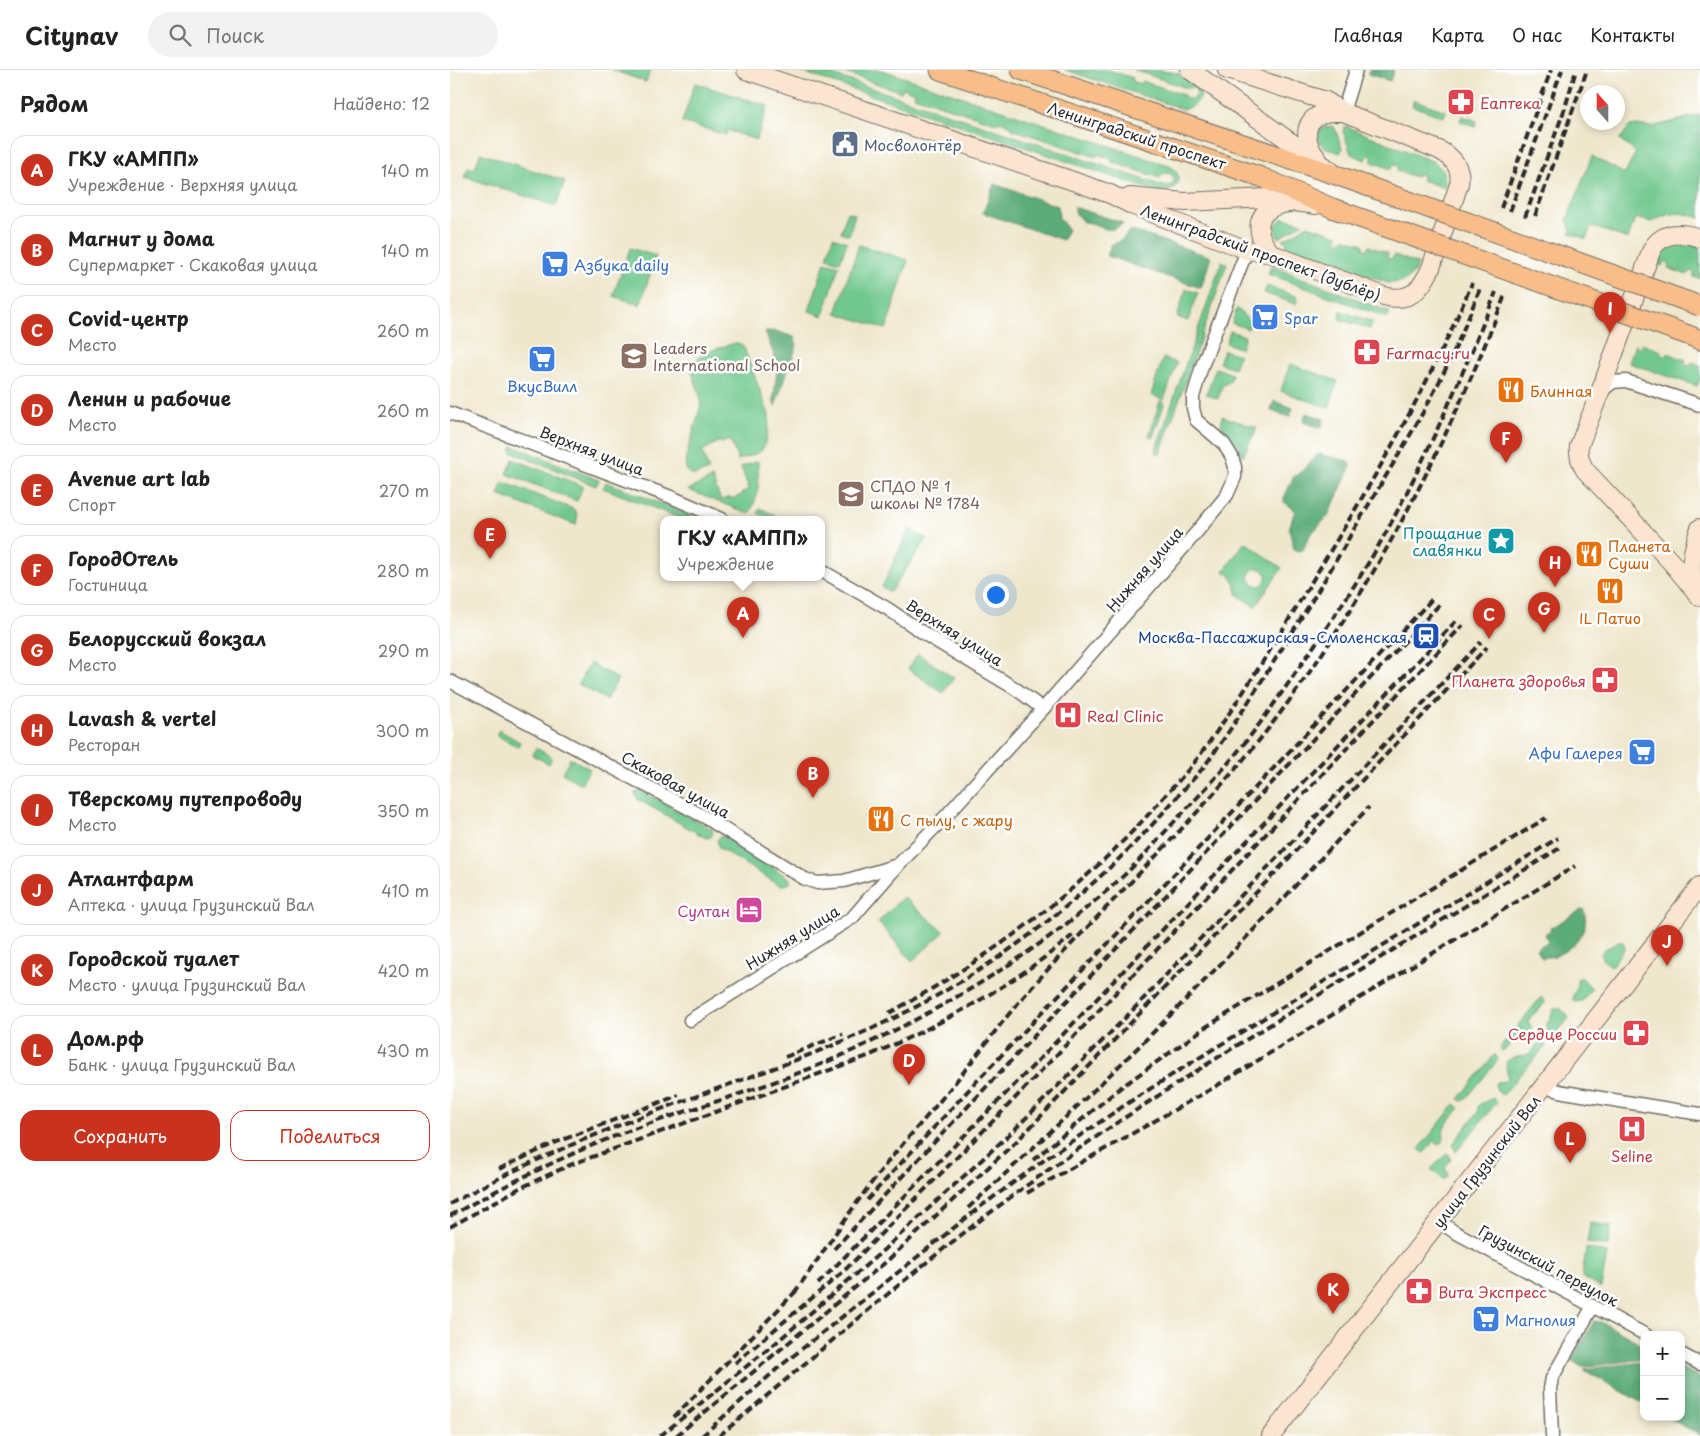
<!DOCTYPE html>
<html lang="ru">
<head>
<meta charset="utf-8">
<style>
	:root { --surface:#fff; --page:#f2f2f2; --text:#222; --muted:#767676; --line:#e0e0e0; --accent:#c8321e }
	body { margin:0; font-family:"Playpen Sans",sans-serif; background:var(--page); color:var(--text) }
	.controls { position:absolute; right:15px; bottom:15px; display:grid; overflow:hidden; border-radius:10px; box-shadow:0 2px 8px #0003 }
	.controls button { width:45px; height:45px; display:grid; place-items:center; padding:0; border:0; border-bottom:1px solid var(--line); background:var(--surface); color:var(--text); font:25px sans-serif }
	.compass { position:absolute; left:1130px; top:15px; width:45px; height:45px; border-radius:50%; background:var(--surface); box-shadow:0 2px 8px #0003; rotate:339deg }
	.you { position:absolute; left:545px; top:524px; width:18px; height:18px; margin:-12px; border:4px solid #fff; border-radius:50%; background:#1a73e8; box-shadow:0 0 0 8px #1a73e833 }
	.badge { display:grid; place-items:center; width:32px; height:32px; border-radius:50%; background:var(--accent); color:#fff; font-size:16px; font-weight:700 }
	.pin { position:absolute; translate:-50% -41px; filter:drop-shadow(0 1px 2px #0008) }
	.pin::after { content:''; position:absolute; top:26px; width:18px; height:15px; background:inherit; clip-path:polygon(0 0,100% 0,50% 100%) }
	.popup { position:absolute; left:210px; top:446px; width:165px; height:65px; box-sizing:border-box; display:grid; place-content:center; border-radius:10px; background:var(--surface); filter:drop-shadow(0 1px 4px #0005); font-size:16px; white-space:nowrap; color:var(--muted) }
	.popup b { font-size:19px; color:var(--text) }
	.popup::after { content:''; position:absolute; left:50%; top:100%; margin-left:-10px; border:10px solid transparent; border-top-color:var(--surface) }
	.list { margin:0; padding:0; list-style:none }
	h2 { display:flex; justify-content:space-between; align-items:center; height:65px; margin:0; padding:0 20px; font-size:21px }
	h2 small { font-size:16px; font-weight:400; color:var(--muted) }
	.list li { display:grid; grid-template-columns:32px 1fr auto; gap:15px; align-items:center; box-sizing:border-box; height:70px; margin:0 10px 10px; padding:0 10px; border:1px solid var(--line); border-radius:15px }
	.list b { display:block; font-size:19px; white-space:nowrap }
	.list p { margin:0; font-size:16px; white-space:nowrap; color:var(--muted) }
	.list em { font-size:16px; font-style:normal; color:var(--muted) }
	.actions { display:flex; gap:10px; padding:15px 20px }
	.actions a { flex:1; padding:11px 0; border:1px solid var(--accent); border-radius:15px; text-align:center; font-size:18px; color:var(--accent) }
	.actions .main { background:var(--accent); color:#fff }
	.icon { flex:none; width:28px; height:28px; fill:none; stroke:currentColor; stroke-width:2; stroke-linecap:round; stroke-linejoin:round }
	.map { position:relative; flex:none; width:1250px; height:1366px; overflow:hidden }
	header { display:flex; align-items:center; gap:30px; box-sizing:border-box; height:70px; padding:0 25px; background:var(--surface); border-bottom:1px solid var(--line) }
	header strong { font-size:24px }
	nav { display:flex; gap:28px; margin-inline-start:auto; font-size:18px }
	.search { width:350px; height:45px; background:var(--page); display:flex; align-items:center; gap:12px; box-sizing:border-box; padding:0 18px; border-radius:28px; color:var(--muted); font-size:19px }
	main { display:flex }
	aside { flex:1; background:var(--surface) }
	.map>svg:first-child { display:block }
	.green { fill:#71c88e; stroke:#4e7a5c; fill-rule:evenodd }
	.forest { fill:#5cac79; stroke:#446c52 }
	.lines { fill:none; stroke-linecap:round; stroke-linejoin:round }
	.street-casing { stroke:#706d63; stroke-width:15 }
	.secondary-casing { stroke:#706d63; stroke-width:20 }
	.primary-casing { stroke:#706d63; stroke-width:21 }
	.street { stroke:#fff; stroke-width:12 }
	.secondary { stroke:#fce5d0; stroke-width:18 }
	.primary { stroke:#f8bd89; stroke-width:19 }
	.rail { stroke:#2b2b2b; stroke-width:4; stroke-dasharray:8 4; stroke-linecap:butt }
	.primary-bridge-casing { stroke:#706d63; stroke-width:21; stroke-linecap:butt }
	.primary-bridge { stroke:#f8bd89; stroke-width:19 }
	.labels { text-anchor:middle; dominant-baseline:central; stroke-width:5; stroke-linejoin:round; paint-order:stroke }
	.health-label { font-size:15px; fill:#be3a42; stroke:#fff; text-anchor:start }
	.street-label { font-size:15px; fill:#2b2b2b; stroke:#fff }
	.service-label { font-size:15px; fill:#4e5e75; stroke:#fff; text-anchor:start }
	.shop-label { font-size:15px; fill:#366cbe; stroke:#fff; text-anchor:start }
	.education-label { font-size:15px; fill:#785e54; stroke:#fff; text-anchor:start }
	.food-label { font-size:15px; fill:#c56008; stroke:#fff; text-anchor:start }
	.culture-label { font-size:15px; fill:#0d838f; stroke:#fff; text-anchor:end }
	.transit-label { font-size:15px; fill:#164399; stroke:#fff; text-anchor:end }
	.hotel-label { font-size:15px; fill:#b23c85; stroke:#fff; text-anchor:end }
</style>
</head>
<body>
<header>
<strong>Citynav</strong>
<div class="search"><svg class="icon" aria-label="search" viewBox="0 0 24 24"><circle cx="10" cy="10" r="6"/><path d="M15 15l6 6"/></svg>Поиск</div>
<nav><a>Главная</a><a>Карта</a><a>О нас</a><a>Контакты</a></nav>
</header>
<main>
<aside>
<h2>Рядом<small>Найдено: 12</small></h2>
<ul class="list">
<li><span class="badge">A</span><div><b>ГКУ «АМПП»</b><p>Учреждение · Верхняя улица</p></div><em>140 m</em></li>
<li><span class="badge">B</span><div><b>Магнит у дома</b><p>Супермаркет · Скаковая улица</p></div><em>140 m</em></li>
<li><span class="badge">C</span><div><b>Covid-центр</b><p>Место</p></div><em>260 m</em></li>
<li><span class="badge">D</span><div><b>Ленин и рабочие</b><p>Место</p></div><em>260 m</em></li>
<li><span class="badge">E</span><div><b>Avenue art lab</b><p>Спорт</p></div><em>270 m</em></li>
<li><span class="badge">F</span><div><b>ГородОтель</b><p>Гостиница</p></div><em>280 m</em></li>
<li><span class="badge">G</span><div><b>Белорусский вокзал</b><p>Место</p></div><em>290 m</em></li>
<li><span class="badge">H</span><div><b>Lavash &amp; vertel</b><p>Ресторан</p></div><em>300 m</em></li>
<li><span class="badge">I</span><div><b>Тверскому путепроводу</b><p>Место</p></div><em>350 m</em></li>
<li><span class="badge">J</span><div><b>Атлантфарм</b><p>Аптека · улица Грузинский Вал</p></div><em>410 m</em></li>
<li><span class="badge">K</span><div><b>Городской туалет</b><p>Место · улица Грузинский Вал</p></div><em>420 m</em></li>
<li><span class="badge">L</span><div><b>Дом.рф</b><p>Банк · улица Грузинский Вал</p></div><em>430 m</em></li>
</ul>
<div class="actions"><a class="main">Сохранить</a><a>Поделиться</a></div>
</aside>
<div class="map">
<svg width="1250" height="1366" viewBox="0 0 1250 1366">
	<rect width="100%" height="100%" fill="#fff"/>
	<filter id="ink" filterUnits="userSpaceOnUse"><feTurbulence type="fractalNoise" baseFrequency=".02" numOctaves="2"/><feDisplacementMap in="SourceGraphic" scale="10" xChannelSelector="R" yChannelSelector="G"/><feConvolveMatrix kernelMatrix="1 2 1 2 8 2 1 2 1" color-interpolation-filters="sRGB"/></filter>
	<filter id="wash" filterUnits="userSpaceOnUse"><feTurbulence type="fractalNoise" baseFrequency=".0096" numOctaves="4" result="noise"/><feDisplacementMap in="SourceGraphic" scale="20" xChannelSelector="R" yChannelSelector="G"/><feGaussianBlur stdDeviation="1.12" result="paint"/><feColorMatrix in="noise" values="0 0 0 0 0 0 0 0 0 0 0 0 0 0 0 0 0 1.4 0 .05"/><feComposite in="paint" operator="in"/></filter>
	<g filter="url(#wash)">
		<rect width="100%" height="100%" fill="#efe7cc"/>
		<g class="green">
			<path d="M162,0H201L196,12Z"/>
			<path d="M346,0H368L707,114L718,117L724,112V108L719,103L712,104L710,108L662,92V89L647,84L646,87L562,59V56L550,51L548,54L464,26L465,22L453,18L451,22L387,0H432L717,95C738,105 729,125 705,121Z"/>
			<path d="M615,0H659L683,8L682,11L691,14L692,11L734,25L738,29H744L747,24L744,17L737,18L684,0C704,0 723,0 741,8C760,17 751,37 733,39Z"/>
			<path d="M245,13L318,36L306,70L277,60L276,65L232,52Z"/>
			<path d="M964,30L996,41L994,47L962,36Z"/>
			<path d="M1250,45V148C1229,141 1220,142 1201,152L1185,148L1178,169L1141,156L1136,169L1120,163L1121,160L1117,150L1142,86L1175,104L1186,82L1169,70L1180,56L1187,55L1201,57Z"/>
			<path d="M1012,46L1027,51L1025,57L1010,51Z"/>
			<path d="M881,56L885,58L892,79L890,83C878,78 863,77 870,60L875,57Z"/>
			<path d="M895,56L984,92C993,98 997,107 994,118L972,110V106L971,104H968L966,107L947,101L948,97L946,95L942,96L941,99L922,92V88L921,85L918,86L915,90L901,84L893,61Z"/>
			<path d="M30,83L115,111L106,136L15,107L18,97L25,99Z"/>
			<path d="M397,142L405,144L399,165L391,162Z"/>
			<path d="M834,148L853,153L829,168C823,160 824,152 834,148Z"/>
			<path d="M858,155L888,165L887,169L889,171H892L894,168L913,174L914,180H916L919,176L938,183L937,187L939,189L943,188L944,185L968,194C963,208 954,213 938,213L836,176L837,172L833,170Z"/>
			<path d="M383,167L397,172L390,192L377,188Z"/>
			<path d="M1228,173H1238L1250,178V209L1244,207V203L1242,201L1239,202L1237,205L1218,198L1219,194L1217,191L1214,192L1212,196L1205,193L1214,178Z"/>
			<path d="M409,175L458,190L436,259L386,243Z"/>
			<path d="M180,178L206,186L190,235L163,226Z"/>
			<path d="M772,191L777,194L710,384L705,382Z"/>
			<path d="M375,192L389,196L373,246L359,241Z"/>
			<path d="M821,196L940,242L938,248L818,204Z"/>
			<path d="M817,216L848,227L846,234L814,223Z"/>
			<path d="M736,219L748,223L738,251L727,247Z"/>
			<path d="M787,238L800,252L798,259L782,253Z"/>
			<path d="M891,241L923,252L920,259L889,249Z"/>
			<path d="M780,261L795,266L791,279L776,273Z"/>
			<path d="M1186,272L1185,275L1187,278L1190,277L1192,274L1211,281L1213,287L1217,283L1236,290L1235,294L1237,296L1240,295L1242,292L1250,295V309L1247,316L1179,293Z"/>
			<path d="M285,273L291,274L294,278L319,345C320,352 316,377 311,381C305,385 295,387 288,390L280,370L271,373L270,371L252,381L259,400L246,405H241L236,399L235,390L251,335C251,324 246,315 243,305C236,284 271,278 285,273Z"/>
			<path d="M774,280L789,285L784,298L769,293Z"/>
			<path d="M713,288L727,293L714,330L701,325Z"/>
			<path d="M840,294L888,311L879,338L831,321Z"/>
			<path d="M766,298L782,304L780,311L772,316L768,329L756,324Z"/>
			<path d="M710,331L713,332L714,335L703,367L699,366Z"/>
			<path d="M772,346L807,358L793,386L787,374L771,358Z"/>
			<path d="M63,376L149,410L146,416L61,382Z"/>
			<path d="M63,389L133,416L127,431L57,404Z"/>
			<path d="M308,391C309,412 310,425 299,444L238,420L262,408L271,430L280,427L281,429L292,425V423L299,419L291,397Z"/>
			<path d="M53,412L123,439C129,444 127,448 126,455L48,425Z"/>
			<path d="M156,412L250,449H232L153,418Z"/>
			<path d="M310,438L325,445L323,449H319L308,443Z"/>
			<path d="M459,459L477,469L440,522L432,517Z"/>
			<path d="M795,472L832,498L805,537L788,525L782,507L774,501ZM805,498L812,499L817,505L815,512L810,516L803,514L799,509L800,502Z"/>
			<path d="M468,584L504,608L493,623L458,599Z"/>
			<path d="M140,593L168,609L156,630L128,614Z"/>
			<path d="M49,660L70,672L68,677L46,665Z"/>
			<path d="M86,678L102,687L99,694L82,685Z"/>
			<path d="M120,688L140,699L131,714L112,703Z"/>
			<path d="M190,720L262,759L263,762L261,767L256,768L187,729L185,723Z"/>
			<path d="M275,766L340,809V813L335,815H329L269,778L267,770L270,767Z"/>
			<path d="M453,827L494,862L462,891L428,852Z"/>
			<path d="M1168,871L1173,872L1175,878L1161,896L1152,889L1151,884L1154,879L1160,877Z"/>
			<path d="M1131,907L1142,918L1132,931L1125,932L1122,928L1127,918V910Z"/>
			<path d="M1091,927L1094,930L1095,933L1079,949L1078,952L1082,958L1080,962L1068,965L1057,978L1052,981L1050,978Z"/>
			<path d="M1109,938L1117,944L1119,948L1101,970H1098L1097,954C1101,948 1101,943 1104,939Z"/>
			<path d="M1092,972L1096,976C1081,993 1067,1007 1053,1025C1047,1023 1046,1019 1045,1014L1046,1012L1055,1011L1058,1008L1056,996L1057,991L1063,988L1081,984L1088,973Z"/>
			<path d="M1045,984L1048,990L1015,1030L1012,1031L1009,1029Z"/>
			<path d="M1043,1028L1047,1032L1006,1082L1003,1074L1028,1042V1037L1030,1034Z"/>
			<path d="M1005,1034L1010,1038L994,1057C992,1065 997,1069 990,1075L987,1074L985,1070L974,1083L969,1079Z"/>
			<path d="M999,1084L1001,1089L995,1097L998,1105L994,1110L981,1099L995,1085Z"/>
			<path d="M1140,1153L1161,1156L1158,1176L1137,1173Z"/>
			<path d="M1136,1178L1157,1183L1151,1218L1132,1207Z"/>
		</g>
		<g class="forest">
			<path d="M919,0H944L940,11L918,4Z"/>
			<path d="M544,114L608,136L609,148L618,159L613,170L533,143Z"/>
			<path d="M624,137L673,153C656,168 650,152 633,152L626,144Z"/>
			<path d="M680,160L761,187L751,218L657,186L661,175L672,170Z"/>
			<path d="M326,261L344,267L347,275L325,336L323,330L328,295L315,262Z"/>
			<path d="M824,331L843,338L840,347L821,341Z"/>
			<path d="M856,343L874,349L871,358L853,352Z"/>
			<path d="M869,384L898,391L901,396L878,446L859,466L853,480L847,481L844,479L839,459L845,440L834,432V428L844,406C855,402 859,390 869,384Z"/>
			<path d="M1133,839C1143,858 1122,880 1105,886C1101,887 1096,887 1092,888L1086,879L1099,871L1095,864L1101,860L1100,858Z"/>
			<path d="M1144,1251L1151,1252L1194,1275V1289L1132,1297L1121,1290Z"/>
			<path d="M1194,1292V1334L1134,1300L1135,1299Z"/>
			<path d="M1231,1297L1250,1308V1365L1217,1347H1231Z"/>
		</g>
	</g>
	<g filter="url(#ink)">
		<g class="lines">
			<defs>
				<g id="street">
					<path d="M893,42L906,0"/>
					<path d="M1150,322L1163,312L1176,311L1250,335"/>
					<path d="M0,343L221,427L272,449"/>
					<path d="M372,501L438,539L478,566L566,619L593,639"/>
					<path d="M0,611L253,746L355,809L367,813L394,811L448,795L494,748L593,639L745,464L777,425L785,407V397L782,387L774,374L746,350L743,338V327L752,296L797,180"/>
					<path d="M240,950L402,848L448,795"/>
					<path d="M1096,1014L1106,1020L1114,1022L1250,1044"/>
					<path d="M989,1151L1003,1161L1196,1265"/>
					<path d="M1231,1284L1250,1294"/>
					<path d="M1102,1366L1100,1319L1102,1308L1143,1236"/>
				</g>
				<g id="secondary">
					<path d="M296,0L620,110L660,124L684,136L797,180L822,184L934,226C960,233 971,220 981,198L1009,114C1012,98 1003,87 989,80L893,42L876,31L777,0"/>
					<path d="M740,0L881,101"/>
					<path d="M867,88C855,74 851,51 872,44C879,41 886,42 893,42"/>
					<path d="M680,127L735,132L817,128L866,135"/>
					<path d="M1250,168C1232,162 1213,161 1202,179L1150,322L1129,376C1128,385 1130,392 1135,400L1222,493L1250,527"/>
					<path d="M822,184C800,160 807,136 840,133"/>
					<path d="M1246,520C1237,498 1243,479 1250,458"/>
					<path d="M821,1366L1250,816"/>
				</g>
				<g id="primary">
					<path d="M490,0L811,107L882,138"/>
					<path d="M571,0L892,107"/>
					<path d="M1238,265L1250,270"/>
				</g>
			</defs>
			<use href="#street" class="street-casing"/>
			<use href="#secondary" class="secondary-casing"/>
			<use href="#primary" class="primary-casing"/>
			<use href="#street" class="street"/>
			<use href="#secondary" class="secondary"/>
			<use href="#primary" class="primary"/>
			<g class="rail">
				<path d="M1051,138L1101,0"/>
				<path d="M1060,141L1112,0"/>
				<path d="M1085,146L1137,0"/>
				<path d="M1075,147L1115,38L1126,0"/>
				<path d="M439,943C541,888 636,817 712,729C724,716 736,703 747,689C794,625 835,556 876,488C930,399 982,309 1022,213"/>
				<path d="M335,987L393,964"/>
				<path d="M583,1090L670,1018L756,957L1096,748"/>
				<path d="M49,1099L107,1072L229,1025"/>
				<path d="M577,1123L763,1018L1125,796"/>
				<path d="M417,1130L525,1013L746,781L983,528"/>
				<path d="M0,1134C55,1103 112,1078 170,1055C260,1019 353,992 440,950C546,899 642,824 719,736C730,723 742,711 753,698C782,659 807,618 833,577C856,540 879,504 900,466C934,408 971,351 1000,290C1011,266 1021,241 1031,216"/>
				<path d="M518,1138C609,1055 699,969 784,880C830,833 874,785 919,737"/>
				<path d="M0,1146C57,1114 117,1084 178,1061C254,1034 333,1013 406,979C501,935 592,880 670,809C690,791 707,770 725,751C747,728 769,705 789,680C817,646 841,609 866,573C892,535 918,496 940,455C980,379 1014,302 1046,222"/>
				<path d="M0,1157L68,1119L120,1095L418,986C491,955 562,916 623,865"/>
				<path d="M384,1179L990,534"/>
				<path d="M368,1214L581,998L1007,550"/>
				<path d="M344,1223C372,1185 397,1144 426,1107C447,1079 472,1053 494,1026C522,993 547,957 575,925C655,834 744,754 818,659C919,528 995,379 1055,225"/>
				<path d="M285,1293L394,1201L550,1044L718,868L1013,555"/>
				<path d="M224,1347L349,1218"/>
				<path d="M210,1366L328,1271L428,1185L563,1061L679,944L1031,572"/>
				<path d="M226,1366L437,1191L570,1068L824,804L1037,577"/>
				<path d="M252,1366L328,1298L530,1137L597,1088L681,1031L744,991L1108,768"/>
				<path d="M269,1366C379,1274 487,1178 604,1096C768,981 943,882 1113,776"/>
			</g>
			<defs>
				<g id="primary-bridge">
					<path d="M892,107L1250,236"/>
					<path d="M882,138L1238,265"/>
				</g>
			</defs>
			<use href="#primary-bridge" class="primary-bridge-casing"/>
			<use href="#primary-bridge" class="primary-bridge"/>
		</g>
	</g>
	<defs>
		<symbol id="pharmacy-square" viewBox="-11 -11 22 22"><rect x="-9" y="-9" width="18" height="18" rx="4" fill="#e0444e" stroke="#fff"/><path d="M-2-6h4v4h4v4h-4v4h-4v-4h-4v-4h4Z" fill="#fff"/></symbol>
		<symbol id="civic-square" viewBox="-11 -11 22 22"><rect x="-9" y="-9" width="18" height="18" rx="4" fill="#5c6f8a" stroke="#fff"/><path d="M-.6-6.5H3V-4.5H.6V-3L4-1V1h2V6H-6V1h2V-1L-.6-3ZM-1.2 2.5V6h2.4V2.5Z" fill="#fff"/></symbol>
		<symbol id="supermarket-square" viewBox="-11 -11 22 22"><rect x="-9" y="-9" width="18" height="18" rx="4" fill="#3f7fe0" stroke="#fff"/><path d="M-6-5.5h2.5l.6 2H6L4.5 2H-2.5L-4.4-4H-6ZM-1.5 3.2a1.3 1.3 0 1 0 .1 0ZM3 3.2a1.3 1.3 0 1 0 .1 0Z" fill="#fff"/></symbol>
		<symbol id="school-square" viewBox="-11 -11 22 22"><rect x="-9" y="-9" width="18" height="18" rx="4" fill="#8d6e63" stroke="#fff"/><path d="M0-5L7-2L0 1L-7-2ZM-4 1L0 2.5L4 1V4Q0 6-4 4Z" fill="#fff"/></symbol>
		<symbol id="restaurant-square" viewBox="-11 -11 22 22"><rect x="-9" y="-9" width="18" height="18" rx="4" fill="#e8710a" stroke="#fff"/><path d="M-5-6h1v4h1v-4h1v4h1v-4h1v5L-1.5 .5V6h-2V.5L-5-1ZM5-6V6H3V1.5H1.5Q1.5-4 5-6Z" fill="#fff"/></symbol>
		<symbol id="sight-square" viewBox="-11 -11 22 22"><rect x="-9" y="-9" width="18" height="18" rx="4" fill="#0f9aa8" stroke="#fff"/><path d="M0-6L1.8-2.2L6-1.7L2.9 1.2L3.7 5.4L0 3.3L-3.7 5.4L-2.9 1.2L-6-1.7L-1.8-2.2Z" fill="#fff"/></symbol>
		<symbol id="station-square" viewBox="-11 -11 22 22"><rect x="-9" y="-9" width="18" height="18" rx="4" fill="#1a4fb4" stroke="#fff"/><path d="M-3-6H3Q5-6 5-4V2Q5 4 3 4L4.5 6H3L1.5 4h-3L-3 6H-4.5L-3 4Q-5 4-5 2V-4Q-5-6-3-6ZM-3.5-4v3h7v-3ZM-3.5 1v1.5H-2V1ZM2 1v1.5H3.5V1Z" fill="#fff"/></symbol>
		<symbol id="hospital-square" viewBox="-11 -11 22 22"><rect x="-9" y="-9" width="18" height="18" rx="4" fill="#e0444e" stroke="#fff"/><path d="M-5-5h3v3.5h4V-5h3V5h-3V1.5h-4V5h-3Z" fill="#fff"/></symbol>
		<symbol id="hotel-square" viewBox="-11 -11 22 22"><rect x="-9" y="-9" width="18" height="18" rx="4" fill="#d1479c" stroke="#fff"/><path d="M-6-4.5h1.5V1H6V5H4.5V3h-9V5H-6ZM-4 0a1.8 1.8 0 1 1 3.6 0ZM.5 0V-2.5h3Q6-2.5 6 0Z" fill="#fff"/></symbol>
	</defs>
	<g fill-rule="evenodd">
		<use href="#pharmacy-square" x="995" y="16" width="32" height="32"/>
		<use href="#civic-square" x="379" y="58" width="32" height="32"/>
		<use href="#supermarket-square" x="89" y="178" width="32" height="32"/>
		<use href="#supermarket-square" x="799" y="231" width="32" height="32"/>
		<use href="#pharmacy-square" x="901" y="266" width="32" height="32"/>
		<use href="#school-square" x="168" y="270" width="32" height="32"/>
		<use href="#supermarket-square" x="76" y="273" width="32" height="32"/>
		<use href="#restaurant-square" x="1045" y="304" width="32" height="32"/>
		<use href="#school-square" x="385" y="408" width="32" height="32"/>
		<use href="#sight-square" x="1035" y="455" width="32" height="32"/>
		<use href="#restaurant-square" x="1123" y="468" width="32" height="32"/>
		<use href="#restaurant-square" x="1144" y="505" width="32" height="32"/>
		<use href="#station-square" x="960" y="550" width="32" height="32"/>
		<use href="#pharmacy-square" x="1139" y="594" width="32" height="32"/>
		<use href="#hospital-square" x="602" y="629" width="32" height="32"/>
		<use href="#supermarket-square" x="1176" y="666" width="32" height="32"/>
		<use href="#restaurant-square" x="415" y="733" width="32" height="32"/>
		<use href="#hotel-square" x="283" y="824" width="32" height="32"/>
		<use href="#pharmacy-square" x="1170" y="947" width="32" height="32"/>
		<use href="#hospital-square" x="1166" y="1043" width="32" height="32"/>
		<use href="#pharmacy-square" x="953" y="1205" width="32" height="32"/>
		<use href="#supermarket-square" x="1020" y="1233" width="32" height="32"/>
	</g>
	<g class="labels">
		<g class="health-label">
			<text x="1030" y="32">Еаптека</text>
			<text x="936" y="282">Farmacy.ru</text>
			<text x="1136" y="610" text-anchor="end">Планета здоровья</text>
			<text x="637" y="645">Real Clinic</text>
			<text x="1167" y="963" text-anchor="end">Сердце России</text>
			<text x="1182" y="1085" text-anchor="middle">Seline</text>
			<text x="988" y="1221">Вита Экспресс</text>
		</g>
		<g class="street-label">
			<text transform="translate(687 65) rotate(18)">Ленинградский проспект</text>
			<text transform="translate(811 182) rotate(20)">Ленинградский проспект (дублёр)</text>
			<text transform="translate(142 380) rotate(21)">Верхняя улица</text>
			<text transform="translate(694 499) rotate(-49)">Нижняя улица</text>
			<text transform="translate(505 562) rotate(32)">Верхняя улица</text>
			<text transform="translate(226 714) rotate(29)">Скаковая улица</text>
			<text transform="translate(342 867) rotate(-32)">Нижняя улица</text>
			<text transform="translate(1036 1091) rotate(-52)">улица Грузинский Вал</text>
			<text transform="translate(1099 1195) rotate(28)">Грузинский переулок</text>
		</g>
		<g class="service-label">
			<text x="414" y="74">Мосволонтёр</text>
		</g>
		<g class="shop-label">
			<text x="124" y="194">Азбука daily</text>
			<text x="834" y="247">Spar</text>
			<text x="92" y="315" text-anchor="middle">ВкусВилл</text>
			<text x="1173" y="682" text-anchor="end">Афи Галерея</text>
			<text x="1055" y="1249">Магнолия</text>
		</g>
		<g class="education-label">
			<text x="203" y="277">Leaders<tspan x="203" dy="17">International School</tspan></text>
			<text x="420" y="415">СПДО № 1<tspan x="420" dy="17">школы № 1784</tspan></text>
		</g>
		<g class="food-label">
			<text x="1080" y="320">Блинная</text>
			<text x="1158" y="475">Планета<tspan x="1158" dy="17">Суши</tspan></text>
			<text x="1160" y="547" text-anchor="middle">IL Патио</text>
			<text x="450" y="749">С пылу, с жару</text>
		</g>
		<g class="culture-label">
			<text x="1032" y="462">Прощание<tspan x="1032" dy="17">славянки</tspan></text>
		</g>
		<g class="transit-label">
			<text x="957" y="566">Москва-Пассажирская-Смоленская</text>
		</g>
		<g class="hotel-label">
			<text x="280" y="840">Султан</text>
		</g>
	</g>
</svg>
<div class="controls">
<button>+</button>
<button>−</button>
</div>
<svg class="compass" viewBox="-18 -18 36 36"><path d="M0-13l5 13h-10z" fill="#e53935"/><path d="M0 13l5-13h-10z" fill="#767676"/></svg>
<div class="you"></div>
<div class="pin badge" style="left:293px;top:568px">A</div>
<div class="popup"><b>ГКУ «АМПП»</b>Учреждение</div>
<div class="pin badge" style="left:363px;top:728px">B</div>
<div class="pin badge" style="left:1039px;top:569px">C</div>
<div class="pin badge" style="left:459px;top:1015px">D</div>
<div class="pin badge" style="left:40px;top:489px">E</div>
<div class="pin badge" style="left:1056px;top:393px">F</div>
<div class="pin badge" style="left:1094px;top:563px">G</div>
<div class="pin badge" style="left:1105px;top:517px">H</div>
<div class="pin badge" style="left:1160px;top:263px">I</div>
<div class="pin badge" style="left:1217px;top:896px">J</div>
<div class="pin badge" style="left:883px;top:1244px">K</div>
<div class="pin badge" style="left:1120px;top:1093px">L</div>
</div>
</main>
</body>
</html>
